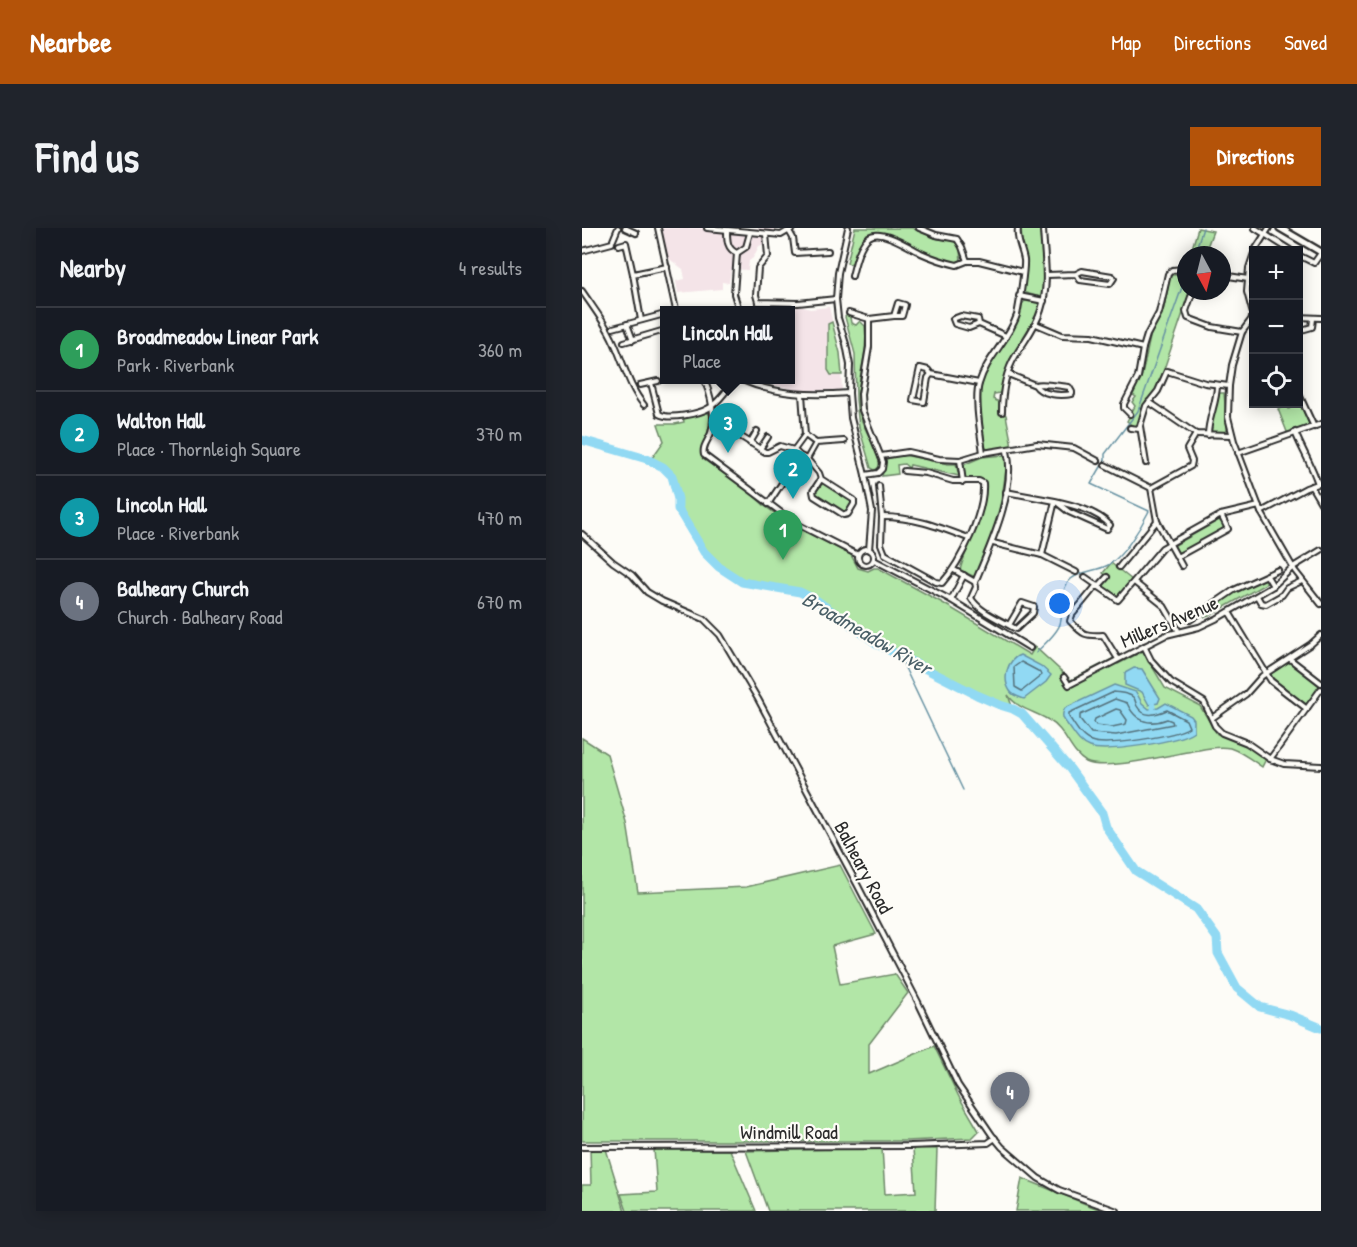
<!DOCTYPE html>
<html lang="en">
<head>
<meta charset="utf-8">
<style>
	:root { --surface:#171b24; --page:#20242c; --text:#f1f3f6; --muted:#9ea1a6; --line:#363941; --accent:#b45309 }
	body { margin:0; font-family:"Patrick Hand",sans-serif; background:var(--page); color:var(--text) }
	.controls { position:absolute; right:18px; top:18px; display:grid; overflow:hidden; border-radius:0px; box-shadow:0 3px 15px #0003 }
	.controls button { width:54px; height:54px; display:grid; place-items:center; padding:0; border:0; border-bottom:2px solid var(--line); background:var(--surface); color:var(--text); font:30px sans-serif }
	.compass { position:absolute; left:595px; top:18px; width:54px; height:54px; border-radius:50%; background:var(--surface); box-shadow:0 3px 15px #0003; rotate:173deg }
	.you { position:absolute; left:478px; top:376px; width:21px; height:21px; margin:-15px; border:4px solid #fff; border-radius:50%; background:#1a73e8; box-shadow:0 0 0 9px #1a73e833 }
	.badge { display:grid; place-items:center; width:39px; height:39px; border-radius:50%; background:var(--accent); color:#fff; font-size:20px; font-weight:700 }
	.pin { position:absolute; translate:-50% -50px; filter:drop-shadow(0 2px 3px #0008) }
	.pin::after { content:''; position:absolute; top:32px; width:21px; height:18px; background:inherit; clip-path:polygon(0 0,100% 0,50% 100%) }
	.popup { position:absolute; left:78px; top:78px; width:135px; height:78px; box-sizing:border-box; display:grid; place-content:center; border-radius:0px; background:var(--surface); filter:drop-shadow(0 2px 4px #0005); font-size:20px; white-space:nowrap; color:var(--muted) }
	.popup b { font-size:22px; color:var(--text) }
	.popup::after { content:''; position:absolute; left:50%; top:100%; margin-left:-12px; border:12px solid transparent; border-top-color:var(--surface) }
	.list { margin:0; padding:0; list-style:none }
	h2 { display:flex; justify-content:space-between; align-items:center; height:78px; margin:0; padding:0 24px; font-size:26px }
	h2 small { font-size:20px; font-weight:400; color:var(--muted) }
	.list li { display:grid; grid-template-columns:39px 1fr auto; gap:18px; align-items:center; box-sizing:border-box; height:84px; padding:0 24px; border-top:2px solid var(--line) }
	.list b { display:block; font-size:22px; white-space:nowrap }
	.list p { margin:0; font-size:20px; white-space:nowrap; color:var(--muted) }
	.list em { font-size:20px; font-style:normal; color:var(--muted) }
	.icon { flex:none; width:33px; height:33px; fill:none; stroke:currentColor; stroke-width:2; stroke-linecap:round; stroke-linejoin:round }
	.map { position:relative; flex:none; width:739px; height:983px; overflow:hidden; border-radius:0px }
	header { display:flex; align-items:center; gap:36px; box-sizing:border-box; height:84px; padding:0 30px; background:var(--accent); color:#fff }
	header strong { font-size:28px }
	nav { display:flex; gap:33px; margin-inline-start:auto; font-size:21px }
	.intro { display:flex; align-items:center; justify-content:space-between; box-sizing:border-box; height:144px; padding:0 36px }
	h1 { margin:0; font-size:42px }
	.button { padding:15px 27px; border-radius:0px; background:var(--accent); color:#fff; font-size:21px; font-weight:700 }
	main { display:flex; gap:36px; padding:0 36px }
	aside { flex:1; background:var(--surface); border-radius:0px; box-shadow:0 3px 15px #0003 }
	.map>svg:first-child { display:block }
	.built { fill:#f4e4e8 }
	.green { fill:#b2e6a7; stroke:#6e8869; stroke-width:1.5 }
	.water { fill:#91d9f3; stroke:#6893a3; stroke-width:1.5 }
	.lines { fill:none; stroke-linecap:round; stroke-linejoin:round }
	.shore { stroke:#54717b; stroke-width:1.5 }
	.stream { stroke:#6893a3; stroke-width:1.5 }
	.canal { stroke:#91d9f3; stroke-width:5 }
	.river { stroke:#91d9f3; stroke-width:9 }
	.minor-casing { stroke:#2b2b2b; stroke-width:8 }
	.tertiary-casing { stroke:#2b2b2b; stroke-width:10 }
	.minor { stroke:#fdfcf7; stroke-width:4 }
	.tertiary { stroke:#fdfcf7; stroke-width:5 }
	.labels { text-anchor:middle; dominant-baseline:central; stroke-width:4.5; stroke-linejoin:round; paint-order:stroke }
	.street-label { font-size:20px; fill:#2b2b2b; stroke:#fdfcf7 }
	.water-label { font-size:21px; font-style:italic; fill:#4a5f67; stroke:#fdfcf7 }
</style>
</head>
<body>
<header>
<strong>Nearbee</strong>
<nav><a>Map</a><a>Directions</a><a>Saved</a></nav>
</header>
<div class="intro"><h1>Find us</h1><a class="button">Directions</a></div>
<main>
<aside>
<h2>Nearby<small>4 results</small></h2>
<ul class="list">
<li><span class="badge" style="background:#2e9e5b">1</span><div><b>Broadmeadow Linear Park</b><p>Park · Riverbank</p></div><em>360 m</em></li>
<li><span class="badge" style="background:#0f9aa8">2</span><div><b>Walton Hall</b><p>Place · Thornleigh Square</p></div><em>370 m</em></li>
<li><span class="badge" style="background:#0f9aa8">3</span><div><b>Lincoln Hall</b><p>Place · Riverbank</p></div><em>470 m</em></li>
<li><span class="badge" style="background:#6b7280">4</span><div><b>Balheary Church</b><p>Church · Balheary Road</p></div><em>670 m</em></li>
</ul>
</aside>
<div class="map">
<svg width="739" height="983" viewBox="0 0 739 983">
	<rect width="100%" height="100%" fill="#fdfcf7"/>
	<filter id="ink" filterUnits="userSpaceOnUse"><feTurbulence type="fractalNoise" baseFrequency=".0167" numOctaves="2"/><feDisplacementMap in="SourceGraphic" scale="12" xChannelSelector="R" yChannelSelector="G"/><feConvolveMatrix kernelMatrix="1 2 1 2 8 2 1 2 1" color-interpolation-filters="sRGB"/></filter>
	<g filter="url(#ink)">
		<g class="built">
			<path d="M79,0H195L187,4L186,15L177,18L171,30L167,33L166,42L149,41L147,55L140,54V61L96,65L94,53L103,51L101,41L86,30L84,26Z"/>
			<path d="M185,79H221L228,81L247,79L258,125L260,163L215,162L168,152H209V82H178Z"/>
		</g>
		<g class="green">
			<path d="M273,0H330L356,11L369,12L375,15L378,23L379,33C352,41 316,0 285,6L272,33L268,36L265,35Z"/>
			<path d="M439,0H458C457,17 469,56 458,69L440,64L444,33L440,15Z"/>
			<path d="M616,0L631,3L622,27H608Z"/>
			<path d="M604,41V63H609L602,82L576,159L563,175L555,198L552,199L545,193L553,178L550,174L554,169L551,167L560,147L569,105L582,80L588,49L590,47L602,46Z"/>
			<path d="M443,73L456,75L457,78L456,85L427,133L418,165L412,166L411,171L417,174V184L424,187L430,218L405,221L403,219C402,201 396,181 398,163C402,140 420,122 431,102C435,94 436,78 443,73Z"/>
			<path d="M265,87L268,89L269,95L274,97L278,93L283,98C287,127 274,150 276,177C278,199 295,216 298,238L293,242L289,240L277,199L274,172L273,126L263,89Z"/>
			<path d="M250,94L258,125L260,147H249L246,142V96Z"/>
			<path d="M637,165H642L645,201L643,205L629,204C628,191 636,178 637,165Z"/>
			<path d="M714,177L719,178L727,196L725,199L707,205L705,204L696,181L706,178L707,181Z"/>
			<path d="M125,184L128,187C129,200 125,209 119,220L121,231L163,260L184,279L207,295L269,327L276,340L286,343L292,340H296L359,374L448,427L453,419L489,452L532,430L536,436L561,423L583,460L618,478L635,506L665,516L684,531L680,539C670,532 660,524 648,520C639,518 626,520 617,522C593,525 523,544 504,534C487,524 484,502 468,493C455,484 435,481 426,467L431,481L393,467L297,417L234,372L218,364L160,354L137,339L122,324L96,281V271L90,248L70,230L82,213L76,196H93L102,194L101,189Z"/>
			<path d="M322,227L366,236H374L377,248L328,237L327,240L322,236L315,237L316,246L300,248L304,231Z"/>
			<path d="M423,227L425,229C422,272 412,310 393,349L378,342C386,313 405,285 402,254L397,251L383,252L381,237L400,229Z"/>
			<path d="M241,255L269,273L270,276L265,285H263L234,267L233,265Z"/>
			<path d="M637,292L642,297L641,301L598,325L594,324L592,320L593,317Z"/>
			<path d="M529,335L550,352L536,369L533,370L520,359L527,350L521,345Z"/>
			<path d="M681,350L686,352L685,355L627,388L623,389L624,382L652,364Z"/>
			<path d="M707,434L736,455L737,458L725,476H722L690,450L689,446Z"/>
			<path d="M0,510L25,526L45,595L56,664L164,659L258,637L294,706L250,718L258,756L313,746L326,765L287,816V846L352,818L377,869L397,903L390,910L324,913H0Z"/>
			<path d="M8,920L24,921L43,983H0V957H9Z"/>
			<path d="M300,920L303,966L334,964L331,920L355,921L353,983H186L164,923Z"/>
			<path d="M72,921L148,922L174,983H45L39,966L75,964Z"/>
			<path d="M440,950L521,983H434Z"/>
		</g>
		<g class="water">
			<path d="M438,427L459,438L469,447L464,454L442,471C437,469 431,468 428,463C420,451 425,432 438,427Z"/>
			<path d="M552,440L560,441L578,470L576,475L567,477L560,464L543,457V445Z"/>
			<path d="M532,457L554,464L560,475L567,481L576,480L584,475L609,488L612,492V503C597,514 524,525 507,519C498,516 493,507 488,500C482,492 478,489 483,480Z"/>
		</g>
		<g class="lines">
			<g class="shore">
				<path d="M439,434L456,443L460,447L440,463L433,459L432,439Z"/>
				<path d="M532,464C538,465 546,465 551,469C554,472 553,474 555,478C562,491 575,486 585,482L604,492L607,499C595,508 523,519 509,513C499,510 493,497 487,489V485Z"/>
				<path d="M533,471L545,475C553,493 567,498 585,491L590,493L591,496L534,507L509,505L498,491V487Z"/>
				<path d="M534,481L538,482L545,492L544,496L530,499L514,497L512,494L513,491Z"/>
			</g>
			<g class="stream">
				<path d="M612,27L621,0"/>
				<path d="M454,425C461,417 475,406 478,396C483,381 476,363 489,351C498,343 514,343 524,338C540,331 559,299 567,283L509,256L523,232V226L556,183L604,48"/>
				<path d="M319,428L323,440L381,562"/>
			</g>
			<path class="canal" d="M571,477V481"/>
			<path class="river" d="M0,212L65,231L81,239L90,248L96,271V281L122,324L137,339L160,354L218,364L234,372L297,417L395,467L418,477L431,481L440,486L488,541L520,585L524,599L554,643L614,681L635,710L636,725L655,760L678,779L708,787L739,800"/>
			<defs>
				<g id="minor">
					<path d="M43,0L54,5"/>
					<path d="M76,0L94,82"/>
					<path d="M125,0L199,7L211,0"/>
					<path d="M266,0L256,45L254,71L256,90L264,116L268,137L267,165L269,190L283,247L290,283L287,322"/>
					<path d="M337,0L354,7L375,11L380,19L385,33"/>
					<path d="M673,0L708,22"/>
					<path d="M145,3C145,12 145,21 155,25L164,19L168,5"/>
					<path d="M207,3L211,10L213,25L246,23"/>
					<path d="M184,6L186,28L176,40L174,67L176,74L216,75L254,71"/>
					<path d="M31,12L36,0"/>
					<path d="M37,17L44,15L51,46L85,39"/>
					<path d="M673,22L687,0"/>
					<path d="M0,23L30,15"/>
					<path d="M155,25L152,66L157,82"/>
					<path d="M672,25L667,40L665,64L671,86L669,92L660,104L650,137L647,158L646,189L652,213L679,284L713,343L739,376"/>
					<path d="M716,27L732,35L739,25"/>
					<path d="M51,46L59,92"/>
					<path d="M465,47L494,46L500,43L530,48L532,50L528,56L498,52L494,46"/>
					<path d="M640,47L666,51"/>
					<path d="M270,48C273,36 277,17 287,9C299,0 327,19 339,25C350,30 362,34 375,37L385,33H397L441,44"/>
					<path d="M0,63C10,78 22,93 30,110C41,132 46,158 62,177"/>
					<path d="M611,63L604,83L606,90L630,99L660,104"/>
					<path d="M437,68L462,73"/>
					<path d="M267,85L287,91L312,88L316,75L323,77L320,88H312"/>
					<path d="M716,89L739,90"/>
					<path d="M45,96L51,112"/>
					<path d="M397,96L396,91L379,88L371,91L373,96L387,100L397,96L424,108"/>
					<path d="M454,96L480,107L510,108L561,120"/>
					<path d="M31,100L83,86"/>
					<path d="M716,103L730,99L731,91"/>
					<path d="M42,114L83,102"/>
					<path d="M349,146L346,150L342,174L331,172L338,140L346,142L349,146L397,155"/>
					<path d="M426,146L453,157C458,155 481,158 487,159L490,164V166C478,168 459,167 453,157"/>
					<path d="M122,152C129,166 134,189 129,205C126,213 120,218 122,227L213,295L276,327"/>
					<path d="M160,152C194,167 230,168 267,165"/>
					<path d="M69,155L77,186C87,192 117,186 127,180C137,174 146,161 152,152"/>
					<path d="M58,157L76,153"/>
					<path d="M716,164L732,199"/>
					<path d="M220,166L223,207"/>
					<path d="M567,174L614,206L650,207"/>
					<path d="M420,184C420,165 424,143 434,127C443,112 454,99 459,82C468,54 462,29 461,0"/>
					<path d="M548,186L542,180V176L556,149L561,120L565,107L577,85L586,46L590,42L602,41"/>
					<path d="M131,195L147,201L183,224H186L198,218L212,222"/>
					<path d="M548,200L558,201"/>
					<path d="M713,204C720,222 730,237 736,256"/>
					<path d="M626,207C626,190 635,175 635,157"/>
					<path d="M168,215L175,203"/>
					<path d="M234,215L225,231L218,228L212,222L223,207L234,215L262,213"/>
					<path d="M178,221L186,209"/>
					<path d="M425,223C435,260 408,319 393,354L394,359L389,370C397,384 419,392 432,400L434,401L451,385L452,379L440,375L427,397"/>
					<path d="M401,225C399,208 392,172 397,156C404,130 427,112 435,87C437,78 443,40 442,32C440,20 434,12 436,0"/>
					<path d="M656,225L739,196"/>
					<path d="M299,228L326,224L357,231L378,232L401,225L455,216L492,220L516,233"/>
					<path d="M225,231L237,245L239,251L272,272V276L266,286L262,287L232,268L231,263L239,251"/>
					<path d="M378,232L381,254"/>
					<path d="M564,235L558,198L564,178L576,163L585,143L623,155L647,158"/>
					<path d="M523,237L569,260L575,293L595,329L646,301L639,287"/>
					<path d="M283,247L296,245L300,241L301,234L280,182L279,166L287,119V91"/>
					<path d="M297,258L300,289L299,316L303,326L354,354L360,355C379,334 403,284 401,255L397,253H371L344,245L322,243"/>
					<path d="M729,258L739,275"/>
					<path d="M569,260L609,238L610,233L605,221L614,206"/>
					<path d="M424,264L473,273L487,284L525,301L528,297C515,283 491,277 473,273L460,327"/>
					<path d="M186,276L218,228"/>
					<path d="M679,284L724,260L739,255"/>
					<path d="M300,289C332,289 357,299 386,310"/>
					<path d="M0,306L31,334L50,347L65,364L80,373L122,391L138,407L176,471L275,656L336,774L376,857L410,907L420,919L456,950L477,962L535,983"/>
					<path d="M411,315L460,327L494,344"/>
					<circle cx="284" cy="329" r="8"/>
					<path d="M595,329L600,338"/>
					<path d="M292,332L369,372L448,420"/>
					<path d="M537,339L575,293"/>
					<path d="M372,342L393,354"/>
					<path d="M685,348L691,358"/>
					<path d="M503,349L536,372L580,320L639,287L677,278"/>
					<path d="M552,354L582,378L596,402"/>
					<path d="M514,358L490,387L488,393C501,407 503,408 521,407L536,431"/>
					<path d="M516,359L525,349"/>
					<path d="M675,368L679,375L684,376L700,367L705,360L720,353"/>
					<path d="M369,372L382,347"/>
					<path d="M647,384L689,453L725,481"/>
					<path d="M608,392L652,362L696,342"/>
					<path d="M562,418L569,432L589,454L622,474L633,498L640,505L665,515L688,531L702,536L739,538"/>
					<path d="M708,431L739,455"/>
					<path d="M482,449L487,457L584,407L617,399L636,390L691,358L711,339L739,322"/>
					<path d="M630,490L664,466L680,448L729,416L739,407"/>
					<path d="M688,531L739,461"/>
					<path d="M0,919L328,918L406,915L413,910"/>
				</g>
				<path id="tertiary" d="M698,0L739,24"/>
			</defs>
			<use href="#minor" class="minor-casing"/>
			<use href="#tertiary" class="tertiary-casing"/>
			<use href="#minor" class="minor"/>
			<use href="#tertiary" class="tertiary"/>
		</g>
	</g>
	<g class="labels">
		<g class="street-label">
			<text transform="translate(587 393) rotate(-23)">Millers Avenue</text>
			<text transform="translate(282 639) rotate(62)">Balheary Road</text>
			<text x="207" y="903">Windmill Road</text>
		</g>
		<g class="water-label">
			<text transform="translate(285 405) rotate(30)">Broadmeadow River</text>
		</g>
	</g>
</svg>
<div class="controls">
<button>+</button>
<button>−</button>
<button><svg class="icon" aria-label="locate" viewBox="0 0 24 24"><circle cx="12" cy="12" r="6"/><path d="M12 2v4M12 18v4M2 12h4M18 12h4"/></svg></button>
</div>
<svg class="compass" viewBox="-18 -18 36 36"><path d="M0-13l5 13h-10z" fill="#e53935"/><path d="M0 13l5-13h-10z" fill="#9ea1a6"/></svg>
<div class="you"></div>
<div class="pin badge" style="left:201px;top:332px;background:#2e9e5b">1</div>
<div class="pin badge" style="left:211px;top:271px;background:#0f9aa8">2</div>
<div class="pin badge" style="left:146px;top:225px;background:#0f9aa8">3</div>
<div class="popup"><b>Lincoln Hall</b>Place</div>
<div class="pin badge" style="left:428px;top:894px;background:#6b7280">4</div>
</div>
</main>
</body>
</html>
